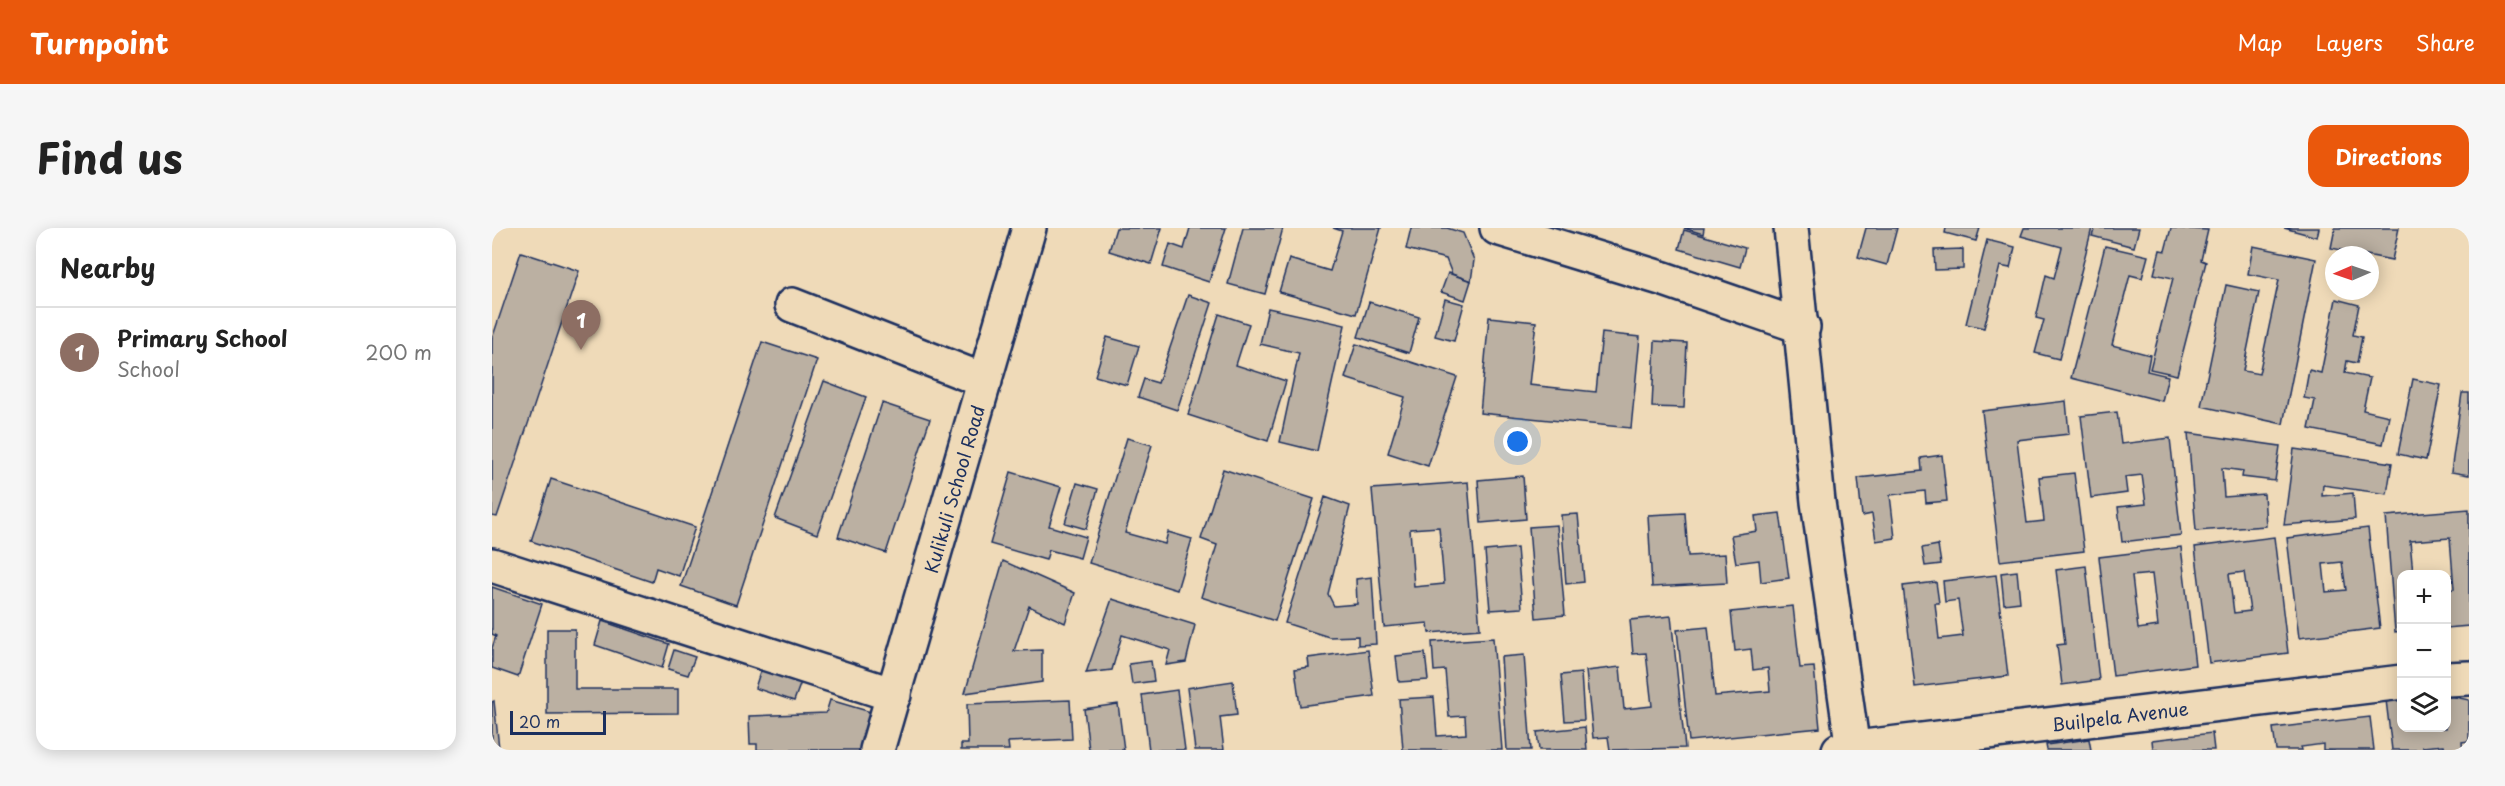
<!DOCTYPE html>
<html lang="en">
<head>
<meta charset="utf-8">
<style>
	:root { --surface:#fff; --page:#f6f6f6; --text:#222; --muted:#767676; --line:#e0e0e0; --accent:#ea580c }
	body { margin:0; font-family:"Playpen Sans",sans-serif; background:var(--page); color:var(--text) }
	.controls { position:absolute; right:18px; bottom:18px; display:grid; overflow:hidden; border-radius:12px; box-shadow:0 3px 15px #0003 }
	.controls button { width:54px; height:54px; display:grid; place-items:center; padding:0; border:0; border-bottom:2px solid var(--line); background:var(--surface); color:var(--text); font:30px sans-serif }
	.compass { position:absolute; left:1833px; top:18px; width:54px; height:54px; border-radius:50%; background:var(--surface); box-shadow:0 3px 15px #0003; rotate:268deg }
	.scale { position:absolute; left:18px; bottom:15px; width:96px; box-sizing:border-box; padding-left:6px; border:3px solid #1b2f5e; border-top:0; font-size:16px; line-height:21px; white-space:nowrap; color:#1b2f5e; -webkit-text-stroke:4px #efdab8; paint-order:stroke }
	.you { position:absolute; left:1026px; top:214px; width:21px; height:21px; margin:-15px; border:4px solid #fff; border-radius:50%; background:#1a73e8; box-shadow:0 0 0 9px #1a73e833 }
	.badge { display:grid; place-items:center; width:39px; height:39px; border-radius:50%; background:var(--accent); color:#fff; font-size:20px; font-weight:700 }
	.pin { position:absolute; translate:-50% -50px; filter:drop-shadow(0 2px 3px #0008) }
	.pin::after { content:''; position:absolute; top:32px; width:21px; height:18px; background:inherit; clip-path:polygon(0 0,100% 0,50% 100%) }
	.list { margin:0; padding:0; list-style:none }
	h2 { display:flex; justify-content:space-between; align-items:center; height:78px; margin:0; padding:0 24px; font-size:26px }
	h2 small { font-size:20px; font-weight:400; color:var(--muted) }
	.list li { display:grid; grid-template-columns:39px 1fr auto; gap:18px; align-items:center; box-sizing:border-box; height:90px; padding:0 24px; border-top:2px solid var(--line) }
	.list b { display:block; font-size:22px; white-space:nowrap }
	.list p { margin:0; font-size:20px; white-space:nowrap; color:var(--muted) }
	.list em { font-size:20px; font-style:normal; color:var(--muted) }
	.icon { flex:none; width:33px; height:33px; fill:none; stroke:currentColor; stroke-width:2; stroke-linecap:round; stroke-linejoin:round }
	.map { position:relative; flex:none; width:1977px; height:522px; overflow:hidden; border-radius:18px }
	header { display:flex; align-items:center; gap:36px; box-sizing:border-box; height:84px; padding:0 30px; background:var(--accent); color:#fff }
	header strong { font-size:28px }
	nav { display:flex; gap:33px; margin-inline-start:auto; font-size:21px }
	.intro { display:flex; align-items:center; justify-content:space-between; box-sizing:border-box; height:144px; padding:0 36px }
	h1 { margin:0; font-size:42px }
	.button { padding:15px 27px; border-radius:18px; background:var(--accent); color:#fff; font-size:21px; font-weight:700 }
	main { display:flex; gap:36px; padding:0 36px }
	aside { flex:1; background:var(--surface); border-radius:18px; box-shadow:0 3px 15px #0003 }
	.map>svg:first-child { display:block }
	.building { fill:#bbb0a2; stroke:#1b2f5e; stroke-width:1.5; fill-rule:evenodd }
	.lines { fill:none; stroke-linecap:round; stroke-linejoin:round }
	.minor-casing { stroke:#1b2f5e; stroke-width:38 }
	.minor { stroke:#efdab8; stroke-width:33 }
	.labels { text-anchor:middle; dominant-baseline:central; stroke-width:6; stroke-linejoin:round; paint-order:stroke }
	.street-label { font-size:18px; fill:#1b2f5e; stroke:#efdab8 }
</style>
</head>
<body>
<header>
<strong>Turnpoint</strong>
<nav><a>Map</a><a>Layers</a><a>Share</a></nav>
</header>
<div class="intro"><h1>Find us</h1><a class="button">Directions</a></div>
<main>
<aside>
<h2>Nearby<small></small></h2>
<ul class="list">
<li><span class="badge" style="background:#8d6e63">1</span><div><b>Primary School</b><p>School</p></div><em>200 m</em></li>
</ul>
</aside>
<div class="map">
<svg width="1977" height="522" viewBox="0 0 1977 522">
	<rect width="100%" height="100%" fill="#efdab8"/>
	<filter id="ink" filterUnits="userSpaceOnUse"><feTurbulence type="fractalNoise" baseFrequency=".0167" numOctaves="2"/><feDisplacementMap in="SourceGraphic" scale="12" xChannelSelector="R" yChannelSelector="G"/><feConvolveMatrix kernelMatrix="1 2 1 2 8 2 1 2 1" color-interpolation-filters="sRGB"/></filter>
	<g filter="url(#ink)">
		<g class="building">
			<path d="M624,0H670L659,36L617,23Z"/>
			<path d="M698,0H734L717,54L671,39L678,16L692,21Z"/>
			<path d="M751,0H791L773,66L736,56Z"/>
			<path d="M841,0H889L864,86L787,64L797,31L838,43L850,3Z"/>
			<path d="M919,0H955L971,5L982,32L979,53L960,46L954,31L914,21Z"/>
			<path d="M1192,0H1212L1211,6Z"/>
			<path d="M1374,0H1405L1395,37L1366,29Z"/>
			<path d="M1454,0H1488L1484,13L1453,5Z"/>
			<path d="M1532,0H1600L1567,131L1543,125L1552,92L1544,90L1554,47L1562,50L1570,19L1529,8Z"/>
			<path d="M1603,0H1647L1642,19L1600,8Z"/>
			<path d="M1679,0L1716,2L1709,32L1714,34L1685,147L1658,141L1681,50L1662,46L1668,22L1673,23Z"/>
			<path d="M1792,0H1827L1825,9Z"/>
			<path d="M1843,0H1907L1900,32L1839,20Z"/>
			<path d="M1192,2L1253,20L1248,39L1187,21Z"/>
			<path d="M1495,12L1523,19L1518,40L1508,38L1492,100L1474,96Z"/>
			<path d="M1613,18L1656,28L1650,50L1638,47L1620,117L1658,127L1655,143L1676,148L1670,173L1579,150Z"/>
			<path d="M1761,18L1824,31L1791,196L1709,178L1734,57L1767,64L1751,143L1767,146L1787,52L1756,46Z"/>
			<path d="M1471,21V41L1443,42L1442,22Z"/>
			<path d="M29,24L87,43L5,289L0,288V111Z"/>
			<path d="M956,45L979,53L973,72L949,64Z"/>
			<path d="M696,67L720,75L685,182L646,169L652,151L666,155Z"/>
			<path d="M953,71L972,76L962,113L943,108Z"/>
			<path d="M1844,71L1867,77L1861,107L1870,109L1865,135L1855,133L1853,145L1878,150L1871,182L1897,188L1891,216L1817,201L1823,172L1812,170L1817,142L1829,145Z"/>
			<path d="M877,74L927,89L917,125L866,109Z"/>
			<path d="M776,80L853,97L825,223L788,214L807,125L768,116Z"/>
			<path d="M727,86L757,96L744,137L794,153L776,213L696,187Z"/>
			<path d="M997,89L1044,94L1037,157L1104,164L1110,105L1148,109L1139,200L988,185Z"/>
			<path d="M615,109L647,118L635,157L603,148Z"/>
			<path d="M1163,113L1195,115L1192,180L1160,179Z"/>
			<path d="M270,114L325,132L244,377L189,358Z"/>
			<path d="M864,116L965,149L936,238L896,225L913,169L853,150Z"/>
			<path d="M1921,151L1949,157L1934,232L1906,226Z"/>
			<path d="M332,153L374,169L325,306L283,290Z"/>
			<path d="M1970,165H1977V247L1959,244Z"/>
			<path d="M1574,173L1577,206L1525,212L1535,295L1552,293L1547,249L1582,245L1592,323L1508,333L1490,183Z"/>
			<path d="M390,175L438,191L394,325L346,309Z"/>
			<path d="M1625,184L1629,216L1678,210L1689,307L1630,314L1626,279L1654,276L1650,247L1633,249L1635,265L1599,270L1589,188Z"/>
			<path d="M1696,205L1788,218L1783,253L1750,249L1751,243L1730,240L1732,269L1772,266L1774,298L1704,303Z"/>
			<path d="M635,210L660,217L633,305L673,316L676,304L700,311L685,362L597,335Z"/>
			<path d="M1802,221L1900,235L1895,266L1831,257L1830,268L1861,265L1863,291L1792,297Z"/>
			<path d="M1450,227L1455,273L1434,275L1433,263L1398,267L1403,310L1384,313L1380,286L1370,288L1366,250L1430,243L1429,230Z"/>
			<path d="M731,241L822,271L783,393L709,369L725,317L709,311Z"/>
			<path d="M519,244L569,259L557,298L594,309L588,330L557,322L554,332L498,316Z"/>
			<path d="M1031,248L1034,291L989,295L986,252Z"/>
			<path d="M59,251L203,299L187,348L164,340L160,354L39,313Z"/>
			<path d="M976,254L988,401L937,405L936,395L892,399L880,261ZM947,299L952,356L922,359L918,301Z"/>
			<path d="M585,255L606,261L594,301L573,295Z"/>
			<path d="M833,269L858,278L836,366L842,378L865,376L864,351L880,349L884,416L866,417V408L837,409L793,395Z"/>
			<path d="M1977,281V398L1954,400V362L1962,361L1958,310L1918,313L1921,346H1910V403L1903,404L1894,288Z"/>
			<path d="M1193,285L1196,328L1233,326L1235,355L1160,359L1156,287Z"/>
			<path d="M1288,285L1297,350L1269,354L1267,332L1244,335L1239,307L1265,303L1263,288Z"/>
			<path d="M1086,286L1092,354L1074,356L1069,287Z"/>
			<path d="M1065,297L1073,387L1044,390L1037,299Z"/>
			<path d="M1876,300L1888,400L1807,410L1795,310ZM1850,334L1854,362L1834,364L1831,336Z"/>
			<path d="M1782,309L1796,425L1717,435L1703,319ZM1752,344L1758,383L1742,385L1737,346Z"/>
			<path d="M1446,317L1449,336L1433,338L1430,320Z"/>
			<path d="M1689,319L1703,437L1621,448L1607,329ZM1660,346L1666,398L1646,401L1640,348Z"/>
			<path d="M1025,320L1030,380L998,382L993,323Z"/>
			<path d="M511,333L583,365L573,395L537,378L522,423L550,422V454L473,465Z"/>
			<path d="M1594,338L1607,452L1570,457L1565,417L1573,416L1564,342Z"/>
			<path d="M1525,343L1528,374L1512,376L1509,345Z"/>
			<path d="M1504,347L1516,448L1423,459L1411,358L1444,354L1447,375H1443L1447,411L1471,408L1466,372L1453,374L1451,353Z"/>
			<path d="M0,359L50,376L26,449L0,440V420L4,408L0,406Z"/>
			<path d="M620,371L703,397L694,434L674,437L678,422L630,407L620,442L594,445Z"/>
			<path d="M1301,378L1308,440L1322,439L1328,500L1197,513L1185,402L1216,399L1223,468L1278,463L1276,440L1261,442L1259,421L1243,423L1239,384Z"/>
			<path d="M1179,388L1193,520L1118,522L1116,509L1101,510L1094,443L1128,439L1132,481L1160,478L1154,425L1141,426L1138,392Z"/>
			<path d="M110,393L177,416L170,440L103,417Z"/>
			<path d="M55,401H83V461H186V485L55,486Z"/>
			<path d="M1001,410L1010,522H911L907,471L942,469L945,508L974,506L973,488L957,489L953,442L942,443L940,414Z"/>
			<path d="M182,422L203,429L196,447L176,441Z"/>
			<path d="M876,422L882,468L808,478L803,441L817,439L816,430Z"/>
			<path d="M933,425L936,452L907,454L904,428Z"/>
			<path d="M1032,427L1039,522H1015L1009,429Z"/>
			<path d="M272,432L312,446L302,473L263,460Z"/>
			<path d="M659,433L662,453L640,456L637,436Z"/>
			<path d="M1089,445L1092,492L1073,493L1069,447Z"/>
			<path d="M741,453L745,487L728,489L732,522H703L695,460Z"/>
			<path d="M685,462L693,522H657L650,467Z"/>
			<path d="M1954,467L1977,472V513L1970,514L1971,522H1953L1952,517L1931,519V522H1900L1894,472L1910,470V500H1954Z"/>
			<path d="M338,472L389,487L379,522H265V516H258L257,488L334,485Z"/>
			<path d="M578,472L580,511L516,514L517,522H469V516H476L475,476Z"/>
			<path d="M2,473L7,520L0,521V474Z"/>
			<path d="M626,476L632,522H597L592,481Z"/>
			<path d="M1878,489L1882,522H1831V516L1809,519L1810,522H1784L1781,500Z"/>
			<path d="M1093,499L1095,522H1047L1045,504Z"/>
			<path d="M1720,505L1722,522H1661L1660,512Z"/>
			<path d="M1597,511L1599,522H1555L1554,517Z"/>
		</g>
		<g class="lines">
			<defs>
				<g id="minor">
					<path d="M1005,0L1172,51L1311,99"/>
					<path d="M1299,0L1326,274L1361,522"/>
					<path d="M300,77L493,153"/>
					<path d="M0,337L402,467"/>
					<path d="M1954,451L1977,450"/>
					<path d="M385,522L537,0"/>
					<path d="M1347,522L1910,454"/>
				</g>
			</defs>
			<use href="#minor" class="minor-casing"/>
			<use href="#minor" class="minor"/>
		</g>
	</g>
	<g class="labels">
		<g class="street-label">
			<text transform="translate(462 261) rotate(-74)">Kulikuli School Road</text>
			<text transform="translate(1628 488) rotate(-7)">Builpela Avenue</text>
		</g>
	</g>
</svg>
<div class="controls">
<button>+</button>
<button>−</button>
<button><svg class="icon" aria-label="layers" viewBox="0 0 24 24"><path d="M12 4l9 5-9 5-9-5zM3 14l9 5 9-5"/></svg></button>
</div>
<svg class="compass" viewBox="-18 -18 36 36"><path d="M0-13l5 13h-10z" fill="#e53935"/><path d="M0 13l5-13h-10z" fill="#767676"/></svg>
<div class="scale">20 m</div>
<div class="you"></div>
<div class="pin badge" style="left:89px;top:122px;background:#8d6e63">1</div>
</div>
</main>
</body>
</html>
